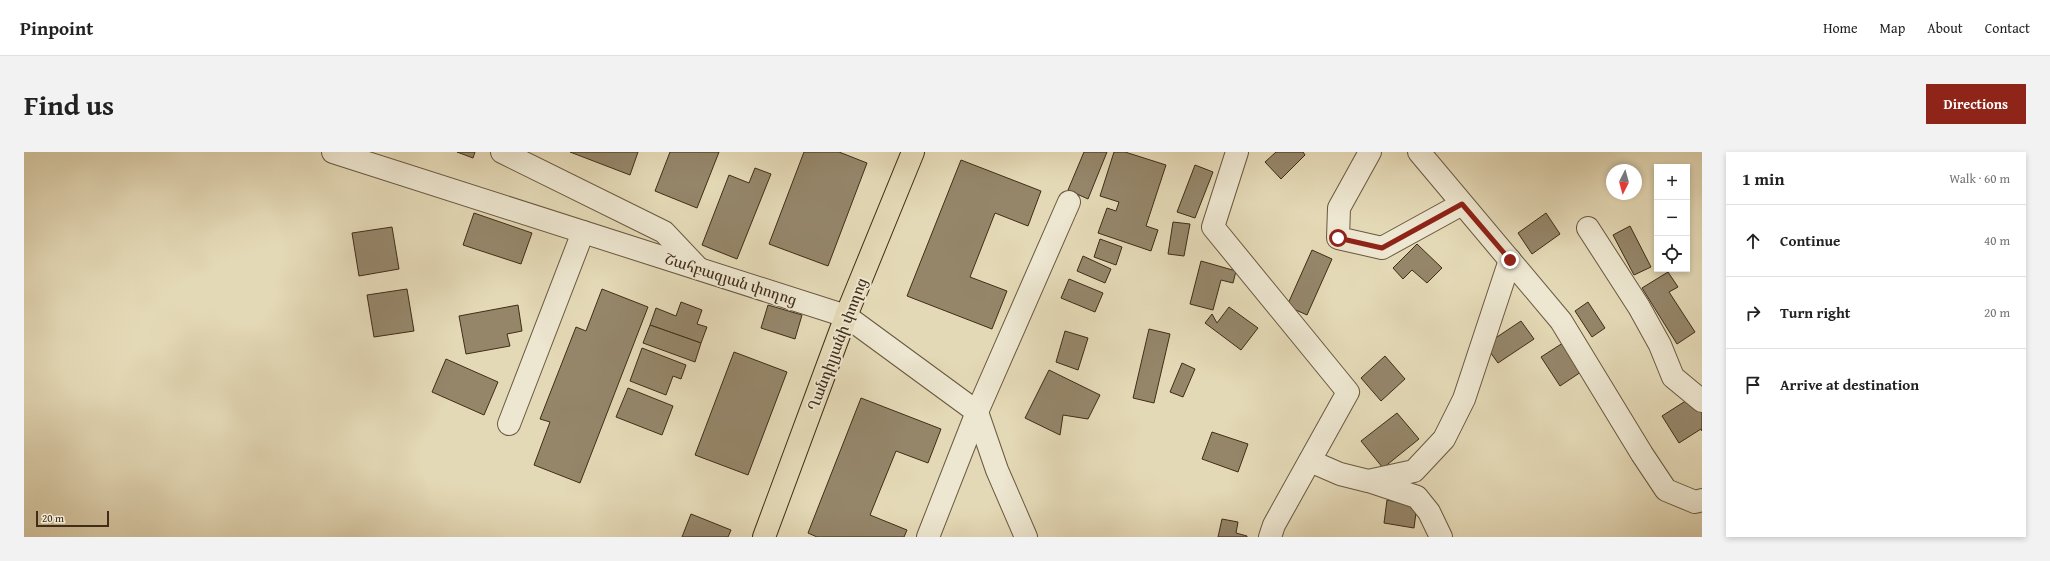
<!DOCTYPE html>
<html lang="en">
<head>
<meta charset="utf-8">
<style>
	:root { --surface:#fff; --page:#f2f2f2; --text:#222; --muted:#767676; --line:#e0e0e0; --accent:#8f2418 }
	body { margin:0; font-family:"Gentium Book Plus","Noto Serif Armenian",serif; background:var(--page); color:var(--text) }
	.controls { position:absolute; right:12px; top:12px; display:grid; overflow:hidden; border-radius:0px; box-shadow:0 2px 6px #0003 }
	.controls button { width:36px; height:36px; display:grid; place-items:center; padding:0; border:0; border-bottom:1px solid var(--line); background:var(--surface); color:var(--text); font:20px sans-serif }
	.compass { position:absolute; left:1582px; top:12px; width:36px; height:36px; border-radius:50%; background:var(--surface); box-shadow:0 2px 6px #0003; rotate:186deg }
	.scale { position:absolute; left:12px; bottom:10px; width:73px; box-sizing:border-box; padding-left:4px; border:2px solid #402d17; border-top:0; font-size:11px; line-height:14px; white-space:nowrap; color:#402d17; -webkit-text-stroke:3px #ede6d0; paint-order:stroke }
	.stop { position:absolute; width:12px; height:12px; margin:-9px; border:3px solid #8f2418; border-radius:50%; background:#fff }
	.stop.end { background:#8f2418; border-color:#fff; box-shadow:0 1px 4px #0008 }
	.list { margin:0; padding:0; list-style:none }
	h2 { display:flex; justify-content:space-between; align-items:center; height:52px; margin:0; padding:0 16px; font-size:17px }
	h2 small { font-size:13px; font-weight:400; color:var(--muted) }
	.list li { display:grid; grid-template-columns:26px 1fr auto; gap:12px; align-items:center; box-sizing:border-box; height:72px; padding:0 16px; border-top:1px solid var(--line) }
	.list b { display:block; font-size:15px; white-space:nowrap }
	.list em { font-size:13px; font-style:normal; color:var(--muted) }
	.icon { flex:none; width:22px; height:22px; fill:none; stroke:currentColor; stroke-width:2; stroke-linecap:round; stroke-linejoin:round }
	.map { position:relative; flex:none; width:1678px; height:385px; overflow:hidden; border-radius:0px }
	header { display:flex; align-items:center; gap:24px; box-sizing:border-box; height:56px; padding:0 20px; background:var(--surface); border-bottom:1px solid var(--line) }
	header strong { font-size:19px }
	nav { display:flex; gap:22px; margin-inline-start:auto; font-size:14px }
	.intro { display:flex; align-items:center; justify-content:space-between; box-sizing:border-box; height:96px; padding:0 24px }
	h1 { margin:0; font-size:28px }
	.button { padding:10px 18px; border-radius:0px; background:var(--accent); color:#fff; font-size:14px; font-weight:700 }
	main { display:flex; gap:24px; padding:0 24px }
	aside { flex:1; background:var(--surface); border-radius:0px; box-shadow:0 2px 6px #0003 }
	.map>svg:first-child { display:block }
	.building { fill:#95866a; stroke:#402d17 }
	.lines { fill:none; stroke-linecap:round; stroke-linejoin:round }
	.minor-casing { stroke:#69583f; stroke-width:24 }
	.major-casing { stroke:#402d17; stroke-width:24 }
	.minor { stroke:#ede6d0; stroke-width:22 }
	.major { stroke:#e4d9b6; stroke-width:22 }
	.route { stroke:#8f2418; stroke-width:5 }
	.labels { text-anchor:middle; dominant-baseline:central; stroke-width:4; stroke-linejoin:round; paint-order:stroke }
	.street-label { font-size:15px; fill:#402d17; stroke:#ede6d0 }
</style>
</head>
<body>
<header>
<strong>Pinpoint</strong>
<nav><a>Home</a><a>Map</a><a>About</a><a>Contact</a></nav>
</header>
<div class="intro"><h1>Find us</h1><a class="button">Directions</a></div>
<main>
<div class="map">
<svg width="1678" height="385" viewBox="0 0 1678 385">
	<rect width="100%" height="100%" fill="#e4d9b6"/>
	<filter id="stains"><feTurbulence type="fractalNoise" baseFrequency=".005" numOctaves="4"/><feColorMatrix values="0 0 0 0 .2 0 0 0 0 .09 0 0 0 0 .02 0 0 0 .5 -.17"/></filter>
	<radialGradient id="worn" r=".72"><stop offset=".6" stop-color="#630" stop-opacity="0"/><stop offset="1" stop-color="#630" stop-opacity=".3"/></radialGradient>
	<g class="building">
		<path d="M433,0H451L449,6Z"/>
		<path d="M546,0H614L606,23Z"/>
		<path d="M646,0H695L673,56L631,39Z"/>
		<path d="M780,0H815L843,11L804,114L745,92Z"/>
		<path d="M1060,0H1083L1064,47L1044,38Z"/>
		<path d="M1090,0H1101L1142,13L1122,74L1134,78L1127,99L1074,81L1083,56L1092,59L1095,50L1076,44Z"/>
		<path d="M1252,0H1279L1281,3L1257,27L1241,10Z"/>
		<path d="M937,8L1017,39L1004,74L971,61L946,125L983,139L968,177L883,144Z"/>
		<path d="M1171,13L1189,20L1171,66L1153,60Z"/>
		<path d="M731,16L747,22L713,107L678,93L705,23L725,31Z"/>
		<path d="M450,61L508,81L497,112L439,93Z"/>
		<path d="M1522,61L1536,82L1508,102L1494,81Z"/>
		<path d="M1149,70L1166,72L1160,104L1144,102Z"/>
		<path d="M1606,74L1627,115L1610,123L1589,83Z"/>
		<path d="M368,75L375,117L335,124L328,81Z"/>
		<path d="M1076,87L1098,95L1092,113L1070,105Z"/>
		<path d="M1393,92L1418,116L1403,131L1388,118L1379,127L1369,116Z"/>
		<path d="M1288,98L1308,107L1283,163L1263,154Z"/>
		<path d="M1059,104L1087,117L1081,131L1053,119Z"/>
		<path d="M1177,109L1212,119L1209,131L1197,128L1189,158L1166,152Z"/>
		<path d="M1644,120L1654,135L1645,140L1671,180L1653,192L1618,136Z"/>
		<path d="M1045,127L1079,141L1071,160L1037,146Z"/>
		<path d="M383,137L390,179L350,185L343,143Z"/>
		<path d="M578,137L624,155L556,331L510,313L526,270L516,267L552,175L562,179Z"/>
		<path d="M657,150L678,158L673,172L683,175L677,191L626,173L632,156L652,164Z"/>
		<path d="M1564,150L1581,176L1568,185L1551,159Z"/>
		<path d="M494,153L498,179L483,182L486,194L442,202L435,164Z"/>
		<path d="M744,153L778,163L771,187L737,176Z"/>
		<path d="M1205,155L1234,176L1217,198L1181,171L1188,162L1193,171Z"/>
		<path d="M1497,169L1510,187L1474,211L1461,193Z"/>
		<path d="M626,173L677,191L671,210L619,191Z"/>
		<path d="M1125,177L1146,182L1130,251L1109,246Z"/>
		<path d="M1041,179L1064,186L1054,218L1032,210Z"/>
		<path d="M1542,189L1560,218L1536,234L1517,205Z"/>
		<path d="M618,196L662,213L657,227L649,224L642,243L606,229Z"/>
		<path d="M710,200L763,220L724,323L671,303Z"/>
		<path d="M1361,204L1381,227L1357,249L1337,226Z"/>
		<path d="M422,207L474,230L460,263L408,240Z"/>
		<path d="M1158,211L1171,217L1159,245L1146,240Z"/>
		<path d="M1025,218L1076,243L1064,267L1039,263L1036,283L1001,266Z"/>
		<path d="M604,236L649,254L638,283L592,265Z"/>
		<path d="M1671,243L1678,255V279L1677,277L1655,291L1638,264Z"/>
		<path d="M837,246L917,277L904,311L872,299L846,363L883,378L880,385H793L784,381Z"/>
		<path d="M1373,261L1395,287L1359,316L1337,289Z"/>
		<path d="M1188,280L1224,292L1214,320L1178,307Z"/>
		<path d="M1363,348L1393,353L1390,376L1360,371Z"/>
		<path d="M667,362L707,378L704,385H658Z"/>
		<path d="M1198,367L1214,370L1212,381L1223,384V385H1194Z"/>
	</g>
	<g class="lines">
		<defs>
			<g id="minor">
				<path d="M309,0L822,164L953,260L973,318L1002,385"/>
				<path d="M478,0L640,80L674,116"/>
				<path d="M1213,0L1189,75L1324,240L1250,373L1246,385"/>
				<path d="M1346,0L1315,56L1314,86L1358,96L1438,52"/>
				<path d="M1395,0L1537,169L1618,302L1642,338L1671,350L1678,348"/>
				<path d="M1564,76L1615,155L1636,193L1649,225L1678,249"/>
				<path d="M485,272L559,80"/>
				<path d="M1286,309L1316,322L1344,329L1390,319L1420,287L1440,247L1486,108"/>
				<path d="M1345,329L1393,345L1405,360L1417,385"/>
				<path d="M904,385L953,260L1045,50"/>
			</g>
			<path id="major" d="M740,385L822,164L889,0"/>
		</defs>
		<use href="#minor" class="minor-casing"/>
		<use href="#major" class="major-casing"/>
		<use href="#minor" class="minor"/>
		<use href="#major" class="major"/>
	</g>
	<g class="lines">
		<path class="route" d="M1314,86L1358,96L1438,52L1486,108"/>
	</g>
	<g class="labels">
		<g class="street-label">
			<text transform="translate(707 127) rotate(18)">Շահբազյան փողոց</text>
			<text transform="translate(813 192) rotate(-69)">Ղանդիլյանի փողոց</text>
		</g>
	</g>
	<rect width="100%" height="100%" filter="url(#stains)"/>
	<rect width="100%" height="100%" fill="url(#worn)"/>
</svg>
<div class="controls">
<button>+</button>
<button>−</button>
<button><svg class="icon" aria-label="locate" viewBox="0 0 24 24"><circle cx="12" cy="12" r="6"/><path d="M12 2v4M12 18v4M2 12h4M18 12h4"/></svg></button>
</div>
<svg class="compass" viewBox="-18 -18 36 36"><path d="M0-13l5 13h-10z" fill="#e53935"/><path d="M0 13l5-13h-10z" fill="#767676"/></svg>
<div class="scale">20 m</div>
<div class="stop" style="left:1314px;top:86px"></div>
<div class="stop end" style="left:1486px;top:108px"></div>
</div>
<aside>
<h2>1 min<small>Walk · 60 m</small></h2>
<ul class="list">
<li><svg class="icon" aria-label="ahead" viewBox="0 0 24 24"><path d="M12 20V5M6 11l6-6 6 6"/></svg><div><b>Continue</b></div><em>40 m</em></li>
<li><svg class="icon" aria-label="right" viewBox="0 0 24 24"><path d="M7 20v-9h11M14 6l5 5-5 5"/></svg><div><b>Turn right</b></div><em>20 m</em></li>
<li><svg class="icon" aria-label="arrive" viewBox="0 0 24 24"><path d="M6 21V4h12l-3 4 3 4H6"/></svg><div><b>Arrive at destination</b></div></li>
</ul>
</aside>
</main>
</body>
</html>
